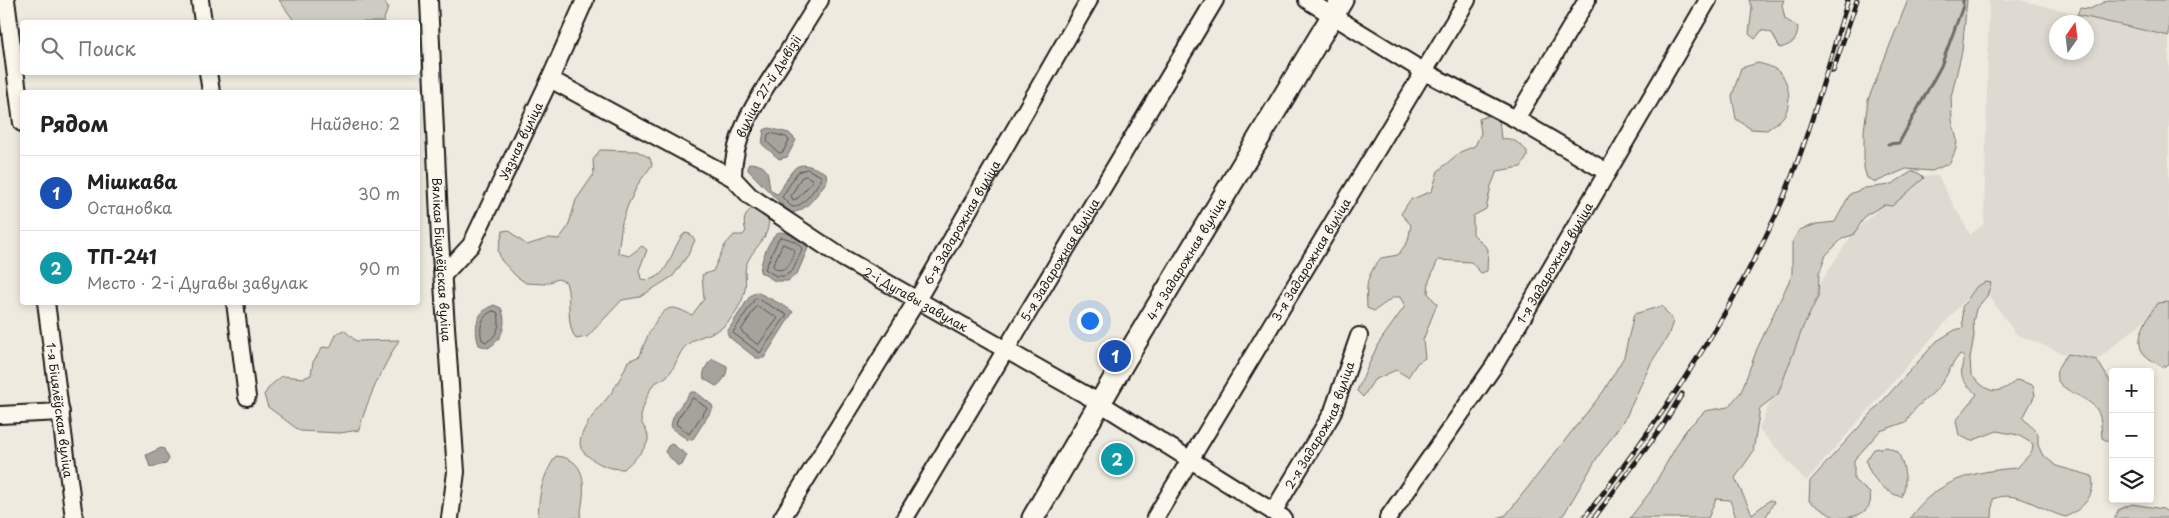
<!DOCTYPE html>
<html lang="ru">
<head>
<meta charset="utf-8">
<style>
	:root { --surface:#fff; --page:#f6f6f6; --text:#222; --muted:#767676; --line:#e0e0e0; --accent:#d1495b }
	body { margin:0; font-family:"Playpen Sans",sans-serif; background:var(--page); color:var(--text) }
	.controls { position:absolute; right:15px; bottom:15px; display:grid; overflow:hidden; border-radius:5px; box-shadow:0 2px 8px #0003 }
	.controls button { width:45px; height:45px; display:grid; place-items:center; padding:0; border:0; border-bottom:1px solid var(--line); background:var(--surface); color:var(--text); font:25px sans-serif }
	.compass { position:absolute; left:2049px; top:15px; width:45px; height:45px; border-radius:50%; background:var(--surface); box-shadow:0 2px 8px #0003; rotate:14deg }
	.you { position:absolute; left:1089px; top:320px; width:18px; height:18px; margin:-12px; border:4px solid #fff; border-radius:50%; background:#1a73e8; box-shadow:0 0 0 8px #1a73e833 }
	.badge { display:grid; place-items:center; width:32px; height:32px; border-radius:50%; background:var(--accent); color:#fff; font-size:16px; font-weight:700 }
	.pin { position:absolute; translate:-50% -50%; border:2px solid #fff; box-shadow:0 1px 5px #0006 }
	.list { margin:0; padding:0; list-style:none }
	h2 { display:flex; justify-content:space-between; align-items:center; height:65px; margin:0; padding:0 20px; font-size:21px }
	h2 small { font-size:16px; font-weight:400; color:var(--muted) }
	.list li { display:grid; grid-template-columns:32px 1fr auto; gap:15px; align-items:center; box-sizing:border-box; height:75px; padding:0 20px; border-top:1px solid var(--line) }
	.list b { display:block; font-size:19px; white-space:nowrap }
	.list p { margin:0; font-size:16px; white-space:nowrap; color:var(--muted) }
	.list em { font-size:16px; font-style:normal; color:var(--muted) }
	.icon { flex:none; width:28px; height:28px; fill:none; stroke:currentColor; stroke-width:2; stroke-linecap:round; stroke-linejoin:round }
	.map { position:relative; flex:none; width:2169px; height:518px; overflow:hidden }
	.search { position:absolute; background:var(--surface); box-shadow:0 2px 8px #0003; left:20px; top:20px; width:400px; height:55px; display:flex; align-items:center; gap:12px; box-sizing:border-box; padding:0 18px; border-radius:5px; color:var(--muted); font-size:19px }
	.panel { position:absolute; background:var(--surface); box-shadow:0 2px 8px #0003; left:20px; top:90px; width:400px; height:215px; border-radius:5px }
	.map>svg:first-child { display:block }
	.built { fill:#dedad1; fill-rule:evenodd }
	.green { fill:#ceccc2; stroke:#75746f }
	.water { fill:#a6a39d; stroke:#6f6d69 }
	.lines { fill:none; stroke-linecap:round; stroke-linejoin:round }
	.shore { stroke:#535250; stroke-width:1 }
	.stream { stroke:#6f6d69; stroke-width:3 }
	.minor-casing { stroke:#1c1c1c; stroke-width:20 }
	.major-casing { stroke:#1c1c1c; stroke-width:25 }
	.minor { stroke:#fbf7ec; stroke-width:16 }
	.major { stroke:#fbf7ec; stroke-width:21 }
	.rail-casing { stroke:#1c1c1c; stroke-width:5 }
	.rail { stroke:#fbf7ec; stroke-width:3; stroke-dasharray:9; stroke-linecap:butt }
	.labels { text-anchor:middle; dominant-baseline:central; stroke-width:4.5; stroke-linejoin:round; paint-order:stroke }
	.street-label { font-size:12px; fill:#1c1c1c; stroke:#fbf7ec }
</style>
</head>
<body>
<div class="map">
<svg width="2169" height="518" viewBox="0 0 2169 518">
	<rect width="100%" height="100%" fill="#eeeadf"/>
	<filter id="ink" filterUnits="userSpaceOnUse"><feTurbulence type="fractalNoise" baseFrequency=".02" numOctaves="2"/><feDisplacementMap in="SourceGraphic" scale="10" xChannelSelector="R" yChannelSelector="G"/><feConvolveMatrix kernelMatrix="1 2 1 2 8 2 1 2 1" color-interpolation-filters="sRGB"/></filter>
	<g filter="url(#ink)">
		<path class="built" d="M1989,0H2020L2169,37V300L2091,365L2016,334L1980,283L1806,481L1759,429L1819,285L1854,232L1915,175L1938,176L1970,235L1984,224ZM2056,22H2086V52H2056Z"/>
		<g class="green">
			<path d="M279,0H384L388,8L383,22H295Z"/>
			<path d="M1749,0H1784L1782,5L1785,19L1798,27C1797,41 1793,44 1780,48L1772,33L1762,30L1755,39L1749,34L1752,8Z"/>
			<path d="M1908,0H1967L1962,51L1951,97L1952,120L1957,140L1956,149L1950,163L1932,171L1906,169L1876,182L1867,178L1864,168V131L1868,100Z"/>
			<path d="M2108,0H2169V36L2077,15L2080,8L2090,9Z"/>
			<path d="M1758,63C1766,65 1774,67 1780,73C1790,82 1792,107 1783,117C1779,122 1772,126 1767,130L1751,129L1736,119L1732,96L1741,68Z"/>
			<path d="M1493,114L1499,119L1501,139C1513,137 1518,143 1527,151V157L1521,167L1497,171L1491,186L1486,209L1473,216V234L1488,249L1487,271L1481,273L1471,262L1438,260L1429,281L1428,293L1437,304L1423,340L1425,358L1417,363L1408,377L1396,370L1374,380L1363,397L1357,391L1378,344L1405,306L1400,297H1394L1374,311L1367,308C1366,285 1366,276 1381,258L1398,255L1408,241L1411,225L1401,214L1410,200L1432,191L1438,171L1460,152L1475,146L1481,133L1479,119Z"/>
			<path d="M600,150L637,151L650,158L652,165L638,184L628,205L622,222L618,253L629,256L642,246L647,250L639,270L641,279C670,285 670,246 685,233L690,234L695,240L688,255L673,276L640,297L622,300L587,337L576,339C565,323 572,301 566,282L558,279L544,284L526,283L516,276L501,260L498,250L503,231L509,230L516,237L527,245L549,238L559,239L568,227L576,200L594,174L593,160Z"/>
			<path d="M1913,171L1920,174L1924,178L1892,206L1884,205L1866,215L1853,235L1843,238L1826,255L1819,274L1818,297L1803,327L1778,394L1760,408L1753,452L1735,478L1752,514L1770,500L1774,502L1765,518H1736L1730,500L1716,499L1708,518H1630L1650,492L1685,431L1705,411L1728,407L1741,392L1757,349L1792,275V243L1799,230L1817,224L1835,222L1850,194L1865,188L1890,185Z"/>
			<path d="M752,208L760,210L768,216C772,237 754,246 747,263C743,272 747,280 745,289C744,300 735,314 728,322C719,333 705,334 694,340C675,351 680,363 667,376C663,380 656,381 652,386C648,395 641,409 641,419C642,427 649,431 648,440C646,450 631,462 624,469C611,469 602,466 592,459C588,456 582,452 581,448C575,432 603,404 612,392C618,382 624,372 628,361L640,356C643,345 658,307 673,308C679,308 686,313 692,315L704,299L702,275L713,271L725,245L734,235H743L746,231C742,221 745,214 752,208Z"/>
			<path d="M1986,282L1991,283L1987,296L1976,309L1973,322L1974,336L1970,358L1971,375C1989,393 1996,397 2017,380L2033,385L2035,395L2023,418L2038,434V445L2042,454L2056,466L2092,476C2096,496 2083,508 2066,517C2043,512 2017,488 1993,499L1992,518H1910C1936,480 1974,471 2017,468L2032,452L2033,444L2018,435L1997,431L1971,441L1959,435L1956,421L1977,394C1961,380 1959,377 1964,357L1960,354C1952,363 1948,374 1941,384C1931,398 1914,405 1906,422L1880,431L1854,460V480L1870,493C1874,513 1855,518 1837,518C1827,514 1817,506 1809,501L1810,481L1937,341L1955,330L1963,328L1962,307L1977,286Z"/>
			<path d="M2169,302V365L2162,367C2157,363 2150,360 2145,355C2131,341 2149,316 2157,303Z"/>
			<path d="M1662,306L1673,321L1668,336L1651,363L1626,417L1597,458L1564,514L1559,518H1497L1506,515L1603,392L1624,357L1634,314Z"/>
			<path d="M344,330L356,341L399,340C382,369 368,397 359,430L340,433L300,431L268,407L264,395L270,386L282,376L304,378L311,375L313,362L323,347L330,348L337,333Z"/>
			<path d="M2068,354L2097,360L2113,386V444L2102,438C2101,428 2102,415 2095,407C2079,390 2036,388 2068,354Z"/>
			<path d="M1887,447L1898,452C1904,465 1909,483 1901,497C1885,492 1870,478 1866,461L1874,449Z"/>
			<path d="M556,456C591,459 584,493 580,518H538C539,493 542,477 556,456Z"/>
			<path d="M2132,504L2163,509L2169,513V518H2114L2118,510Z"/>
		</g>
		<g class="water">
			<path d="M769,128L789,133L796,140L787,157L779,159L762,144L764,130Z"/>
			<path d="M751,163C771,166 767,174 770,189L776,194L779,193C795,166 794,157 826,173L827,181C817,194 807,212 790,213L748,170V165Z"/>
			<path d="M779,232C791,233 802,238 808,248L797,274L788,281H775L760,272C761,260 769,238 779,232Z"/>
			<path d="M756,292C762,294 791,309 793,312L764,358H756L729,337L727,332L750,296Z"/>
			<path d="M494,305L501,308C508,324 502,340 488,348L479,345C473,328 476,311 494,305Z"/>
			<path d="M713,359L727,366C728,373 722,384 716,386L704,379C702,372 707,363 713,359Z"/>
			<path d="M691,392H696L712,405L713,408L693,439L688,440L671,428C671,414 683,403 691,392Z"/>
			<path d="M672,444L687,455L682,465L678,466L665,452L668,446Z"/>
			<path d="M161,448L164,449L169,459L166,464L150,467L146,455Z"/>
		</g>
		<g class="lines">
			<g class="shore">
				<path d="M771,133L786,137L789,140L783,152L779,153L767,142L768,135Z"/>
				<path d="M807,169L821,176V180C814,189 804,207 792,207L782,197L797,173Z"/>
				<path d="M806,176L812,179V182L798,198L793,200L791,196L801,178Z"/>
				<path d="M781,237C788,238 799,242 802,249L793,270L785,276H776L765,269L778,240Z"/>
				<path d="M783,244L794,249L795,251C792,260 789,270 778,270L773,266Z"/>
				<path d="M756,298L787,315L760,353L733,333Z"/>
				<path d="M757,306L778,318L758,345L741,331Z"/>
				<path d="M493,311L497,312C502,323 497,338 486,342L482,340C479,329 481,315 493,311Z"/>
				<path d="M693,398L707,408L689,434L676,424L678,418Z"/>
			</g>
			<path class="stream" d="M1888,144L1899,143L1941,66L1963,6V0"/>
			<defs>
				<g id="minor">
					<path d="M6,0L22,123"/>
					<path d="M200,0L203,22"/>
					<path id="s1" d="M429,0L440,240L456,472L450,518"/>
					<path d="M1307,0L1423,71L1516,119L1607,172"/>
					<path d="M208,72L211,92"/>
					<path id="s2" d="M550,79L733,178L750,196L843,258L1100,403L1283,518"/>
					<path d="M1516,119L1587,0"/>
					<path id="s3" d="M733,178C732,136 757,100 779,66C793,44 806,22 820,0"/>
					<path id="s4" d="M444,274L471,245L550,79L585,0"/>
					<path id="s5" d="M46,302L74,518"/>
					<path d="M235,302L247,397"/>
					<path d="M0,415L61,412"/>
					<path id="s6" d="M1273,512L1332,414L1359,336"/>
					<path id="s7" d="M782,518L917,300L1089,0"/>
					<path id="s8" d="M905,518L1215,0"/>
					<path id="s9" d="M1155,518L1467,0"/>
					<path id="s10" d="M1388,518L1494,366L1708,0"/>
				</g>
				<g id="major">
					<path id="s11" d="M1033,518L1125,360L1342,0"/>
				</g>
			</defs>
			<use href="#minor" class="minor-casing"/>
			<use href="#major" class="major-casing"/>
			<use href="#minor" class="minor"/>
			<use href="#major" class="major"/>
			<defs>
				<g id="rail">
					<path d="M1833,71L1857,0"/>
					<path d="M1584,518C1657,425 1726,323 1776,215C1807,146 1826,72 1848,0"/>
					<path d="M1594,518L1662,427L1682,394"/>
				</g>
			</defs>
			<use href="#rail" class="rail-casing"/>
			<use href="#rail" class="rail"/>
		</g>
	</g>
	<g class="labels">
		<g class="street-label">
			<text stroke="none"><textPath href="#s3" startOffset="100">вуліца 27-й Дывізіі</textPath></text>
			<text stroke="none"><textPath href="#s4" startOffset="155">Уязная вуліца</textPath></text>
			<text stroke="none"><textPath href="#s7" startOffset="346">6-я Задарожная вуліца</textPath></text>
			<text stroke="none"><textPath href="#s11" startOffset="301">4-я Задарожная вуліца</textPath></text>
			<text stroke="none"><textPath href="#s1" startOffset="260">Вялікая Біцялёўская вуліца</textPath></text>
			<text stroke="none"><textPath href="#s8" startOffset="301">5-я Задарожная вуліца</textPath></text>
			<text stroke="none"><textPath href="#s9" startOffset="302">3-я Задарожная вуліца</textPath></text>
			<text stroke="none"><textPath href="#s10" startOffset="305">1-я Задарожная вуліца</textPath></text>
			<text stroke="none"><textPath href="#s2" startOffset="428">2-і Дугавы завулак</textPath></text>
			<text stroke="none"><textPath href="#s5" startOffset="109">1-я Біцялёўская вуліца</textPath></text>
			<text stroke="none"><textPath href="#s6" startOffset="99">2-я Задарожная вуліца</textPath></text>
		</g>
	</g>
</svg>
<div class="controls">
<button>+</button>
<button>−</button>
<button><svg class="icon" aria-label="layers" viewBox="0 0 24 24"><path d="M12 4l9 5-9 5-9-5zM3 14l9 5 9-5"/></svg></button>
</div>
<svg class="compass" viewBox="-18 -18 36 36"><path d="M0-13l5 13h-10z" fill="#e53935"/><path d="M0 13l5-13h-10z" fill="#767676"/></svg>
<div class="you"></div>
<div class="pin badge" style="left:1115px;top:356px;background:#1a4fb4">1</div>
<div class="pin badge" style="left:1117px;top:459px;background:#0f9aa8">2</div>
<div class="search"><svg class="icon" aria-label="search" viewBox="0 0 24 24"><circle cx="10" cy="10" r="6"/><path d="M15 15l6 6"/></svg>Поиск</div>
<section class="panel">
<h2>Рядом<small>Найдено: 2</small></h2>
<ul class="list">
<li><span class="badge" style="background:#1a4fb4">1</span><div><b>Мішкава</b><p>Остановка</p></div><em>30 m</em></li>
<li><span class="badge" style="background:#0f9aa8">2</span><div><b>ТП-241</b><p>Место · 2-і Дугавы завулак</p></div><em>90 m</em></li>
</ul>
</section>
</div>
</body>
</html>
